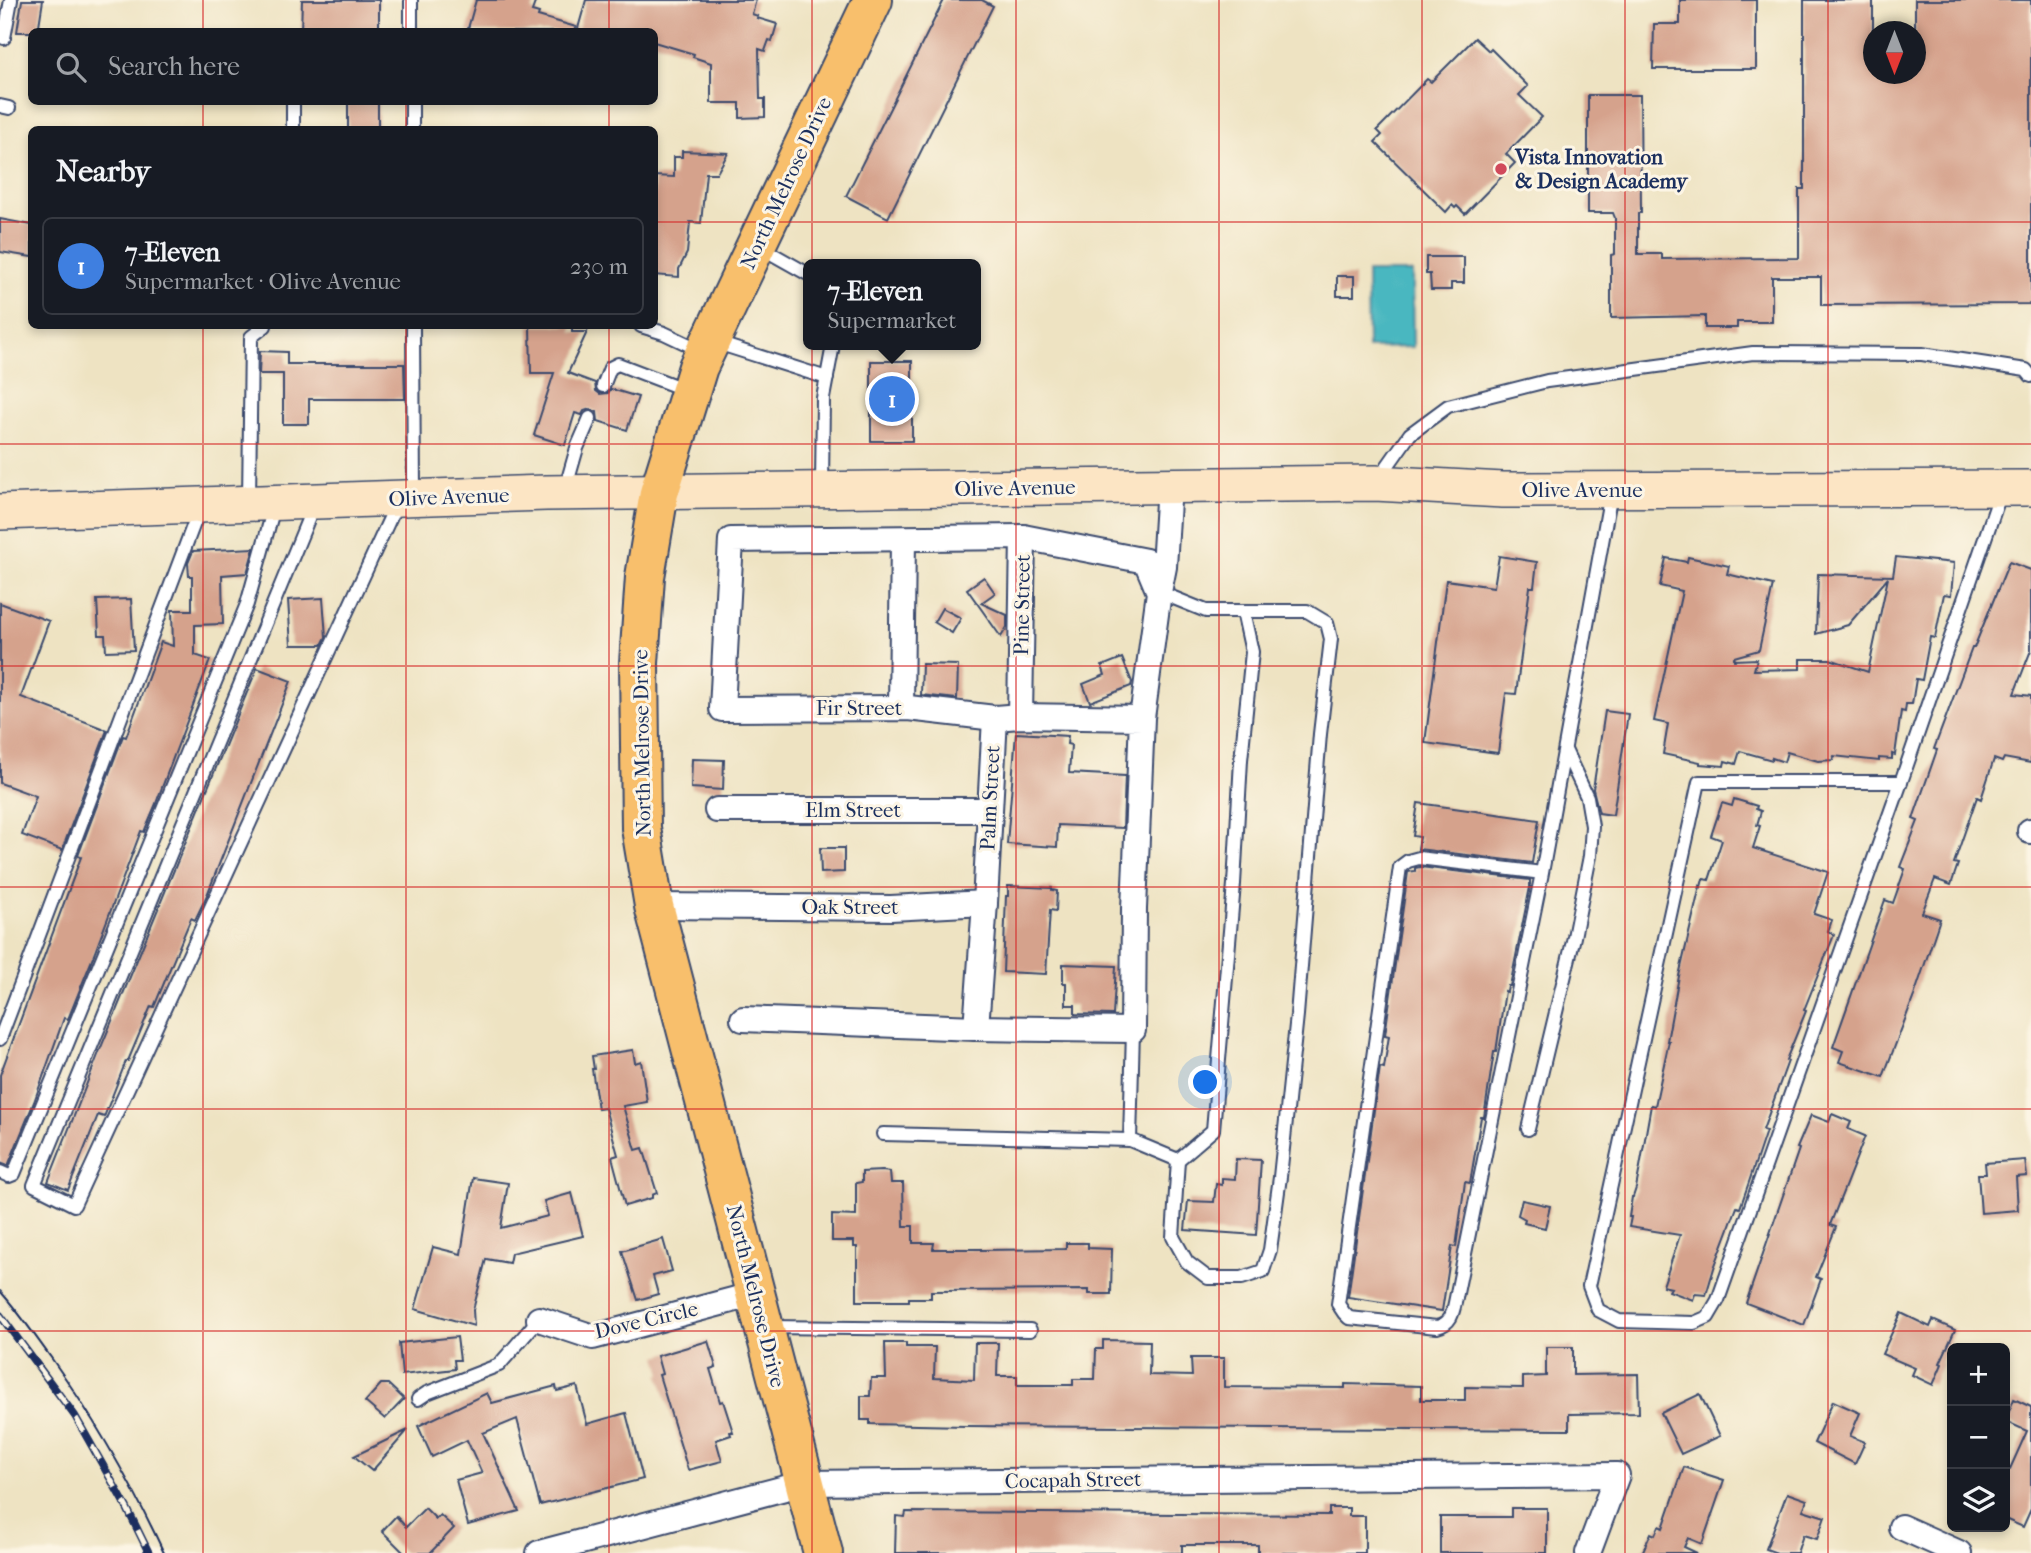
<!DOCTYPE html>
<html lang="en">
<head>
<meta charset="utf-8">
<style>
	:root { --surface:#171b24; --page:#242831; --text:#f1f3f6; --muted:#9ea1a6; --line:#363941; --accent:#0b8043 }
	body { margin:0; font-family:"IM FELL French Canon",serif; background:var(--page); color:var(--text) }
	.controls { position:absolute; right:21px; bottom:21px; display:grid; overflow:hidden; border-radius:10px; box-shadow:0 4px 10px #0003 }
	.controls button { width:63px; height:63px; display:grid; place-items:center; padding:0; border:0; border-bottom:2px solid var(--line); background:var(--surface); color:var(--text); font:35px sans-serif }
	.compass { position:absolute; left:1863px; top:21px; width:63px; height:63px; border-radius:50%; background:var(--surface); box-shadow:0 4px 10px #0003; rotate:180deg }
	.you { position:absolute; left:1206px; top:1083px; width:24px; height:24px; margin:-18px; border:5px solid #fff; border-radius:50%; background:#1a73e8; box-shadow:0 0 0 10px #1a73e833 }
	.badge { display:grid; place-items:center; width:46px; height:46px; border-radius:50%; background:var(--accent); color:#fff; font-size:23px; font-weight:700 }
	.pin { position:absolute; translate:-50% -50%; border:4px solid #fff; box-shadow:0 2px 7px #0006 }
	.popup { position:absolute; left:803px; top:259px; width:178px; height:91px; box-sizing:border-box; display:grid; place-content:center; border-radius:10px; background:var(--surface); filter:drop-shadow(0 2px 5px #0005); font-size:23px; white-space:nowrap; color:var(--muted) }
	.popup b { font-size:26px; color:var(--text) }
	.popup::after { content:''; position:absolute; left:50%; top:100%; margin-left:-14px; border:14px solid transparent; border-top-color:var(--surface) }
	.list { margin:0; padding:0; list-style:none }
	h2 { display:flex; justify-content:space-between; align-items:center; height:91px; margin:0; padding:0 28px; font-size:30px }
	h2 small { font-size:23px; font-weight:400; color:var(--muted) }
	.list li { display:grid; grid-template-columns:46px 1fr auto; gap:21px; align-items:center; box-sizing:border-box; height:98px; margin:0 14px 14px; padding:0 14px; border:2px solid var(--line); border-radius:10px }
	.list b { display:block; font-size:26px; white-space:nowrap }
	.list p { margin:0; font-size:23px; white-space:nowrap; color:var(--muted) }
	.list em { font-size:23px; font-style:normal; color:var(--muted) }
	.icon { flex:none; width:38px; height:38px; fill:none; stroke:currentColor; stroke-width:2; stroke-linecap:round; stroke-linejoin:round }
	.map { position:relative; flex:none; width:2031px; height:1553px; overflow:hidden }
	.search { position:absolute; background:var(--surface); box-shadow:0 4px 10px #0003; left:28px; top:28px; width:630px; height:77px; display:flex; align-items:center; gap:18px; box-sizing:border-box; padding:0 24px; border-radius:10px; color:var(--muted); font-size:26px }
	.panel { position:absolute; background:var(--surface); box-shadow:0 4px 10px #0003; left:28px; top:126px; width:630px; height:203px; border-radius:10px }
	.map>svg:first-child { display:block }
	.water { fill:#48b7c0; stroke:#32738f; stroke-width:2 }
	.building { fill:#d5a28c }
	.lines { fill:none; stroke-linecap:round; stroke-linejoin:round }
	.service-casing { stroke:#3b4a6d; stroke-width:16 }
	.minor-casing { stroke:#3b4a6d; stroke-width:28 }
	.secondary-casing { stroke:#3b4a6d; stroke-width:38 }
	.primary-casing { stroke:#3b4a6d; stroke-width:42 }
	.service { stroke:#fff; stroke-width:12 }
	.minor { stroke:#fff; stroke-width:24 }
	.secondary { stroke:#fce5c4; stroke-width:35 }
	.primary { stroke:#f8bf6c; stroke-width:38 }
	.tram { stroke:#1b2f5e; stroke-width:2 }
	.rail-casing { stroke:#1b2f5e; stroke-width:8 }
	.rail { stroke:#fcf5e5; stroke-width:5; stroke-dasharray:16; stroke-linecap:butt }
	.grid { fill:none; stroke:#d62828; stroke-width:2; stroke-opacity:0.55 }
	.poi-dot { fill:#d1495b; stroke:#fcf5e5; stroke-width:2.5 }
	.labels { text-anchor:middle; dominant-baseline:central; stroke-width:6; stroke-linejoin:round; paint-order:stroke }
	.poi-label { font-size:21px; font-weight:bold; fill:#1b2f5e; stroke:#fcf5e5; text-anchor:start }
	.street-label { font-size:21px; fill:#1b2f5e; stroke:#fcf5e5 }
</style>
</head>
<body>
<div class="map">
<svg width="2031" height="1553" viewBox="0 0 2031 1553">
	<rect width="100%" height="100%" fill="#fcf5e5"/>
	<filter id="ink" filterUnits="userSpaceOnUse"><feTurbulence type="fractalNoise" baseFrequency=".0143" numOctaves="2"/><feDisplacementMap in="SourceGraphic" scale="14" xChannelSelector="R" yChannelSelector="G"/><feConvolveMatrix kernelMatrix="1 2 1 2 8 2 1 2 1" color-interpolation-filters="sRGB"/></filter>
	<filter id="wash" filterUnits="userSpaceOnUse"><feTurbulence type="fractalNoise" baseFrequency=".00686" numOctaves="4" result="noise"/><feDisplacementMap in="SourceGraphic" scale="28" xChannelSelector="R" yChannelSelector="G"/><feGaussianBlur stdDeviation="1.57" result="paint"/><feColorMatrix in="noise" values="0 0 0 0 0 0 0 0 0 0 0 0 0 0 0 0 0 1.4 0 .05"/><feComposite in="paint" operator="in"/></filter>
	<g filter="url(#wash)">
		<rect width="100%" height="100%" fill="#eee3c2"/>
		<path class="water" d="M1367,272H1412L1413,347L1368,348Z"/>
		<g id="blocks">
			<g class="building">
				<path d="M22,0H43L38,32H17Z"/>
				<path d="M302,0H379V31L301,32Z"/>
				<path d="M476,0H536L532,11L539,13L538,16L576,27L575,32H467Z"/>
				<path d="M586,0H756L752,14L758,16L757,18L777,24L772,41L769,40L765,51L759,49L760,99H765V117L740,118V103H711V63L693,57L694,54L654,42V32H577Z"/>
				<path d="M944,0H982L993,6L888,218L846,196Z"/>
				<path d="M1680,0H1756V69H1653L1654,24H1680Z"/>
				<path d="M1804,0H1873V74H1915V0H2031V304L1821,305V277H1772V322H1737V328H1705V316L1611,318V255L1615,254V218L1613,213H1588V95H1640L1641,213H1638V254H1662V259L1799,258V189H1804Z"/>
				<path d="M1475,38L1489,51L1491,49L1528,86L1519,95L1542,117L1506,154L1515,163L1465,214L1457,206L1455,208L1452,205L1446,212L1375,142L1382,135L1377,130L1427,79L1431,82Z"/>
				<rect x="348" y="102" width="30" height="28"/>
				<path d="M682,151L728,153L717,173H706L701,223L690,222L687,253L679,269V277L654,275V176L674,177V157H682Z"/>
				<path d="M0,219L32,225V257L0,252Z"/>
				<path d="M1426,257H1464V283H1451V290H1431L1430,274H1426Z"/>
				<rect x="1337" y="276" width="17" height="20"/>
				<path d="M530,326H572V332H587L568,373L595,383L596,391L600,394L608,393L611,389L638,397L627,430L598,421L597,412L590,409L584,411L582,415L575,413L565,445L534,435L554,373H531Z"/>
				<path d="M260,351L287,352V364H404L405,399H309V424H283V374H259Z"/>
				<rect x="871" y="361" width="41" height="80"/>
				<path d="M254,548L247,573L222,575L223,624L195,625V655L210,660L155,806L144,832L141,831L93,957L68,1019L64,1018L34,1102L8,1166L0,1163V1075L81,857L78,856L123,736L126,737L161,642L173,646L172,610H192V576H189L188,563L193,551Z"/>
				<path d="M1499,556L1537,562L1534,587H1530L1516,694L1506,693L1498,753L1425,743L1446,580L1494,587Z"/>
				<path d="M1688,557L1729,566L1727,574L1773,585L1759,650L1734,657V660L1757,659L1754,670L1800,669V659H1830L1868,672L1888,578L1848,625L1816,634L1818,574L1893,576L1896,557L1954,563L1951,595L1944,594L1935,638L1930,637L1922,680L1916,679L1912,704H1906L1905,712L1901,711L1895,755L1892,754V759L1879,758V761L1834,756L1833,760L1818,761L1787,752L1784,762L1772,758V760L1740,751L1736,764L1725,761L1724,766L1700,764V762L1663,754L1668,724L1654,721L1682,591L1660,586L1666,558L1687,562Z"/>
				<path d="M2009,562L2031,570V650L2014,694L2031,696V763L2004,758L2002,762L1994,759L1981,799L1977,797L1954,863L1958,864L1951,885L1935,879L1922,913L1940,919L1914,996L1883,1077L1839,1062L1843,1051L1833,1047L1885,900L1893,903L1905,869L1900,867L1918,821L1913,819L1937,750L1934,749L1972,648H1974Z"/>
				<path d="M984,577L995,593L981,603L1007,615V627L1001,637L967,589Z"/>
				<path d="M323,598L326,637L322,645H291L288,600Z"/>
				<path d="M131,599L134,650L106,651L105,635H99L97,600Z"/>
				<path d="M0,603L49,621L21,697L107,730L62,850L22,835L36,796L0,783Z"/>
				<path d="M942,608L961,618L952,633L934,622Z"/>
				<path d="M1122,658L1132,682L1131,686L1090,702L1083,684L1105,675L1102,666Z"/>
				<path d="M922,664L958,665L957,699L921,695Z"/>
				<path d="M257,668L291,681L207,895L195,920L191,918L154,1007L151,1006L128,1061H126L104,1117L98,1115L68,1190L48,1182L100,1050Z"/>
				<path d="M1605,711L1628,714L1613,815L1599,813L1593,789Z"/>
				<path d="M1016,733L1068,736L1067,744L1071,745L1069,773L1125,776L1123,828L1058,825L1057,847L1007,844Z"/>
				<path d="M692,759L724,760L723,790L691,788Z"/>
				<path d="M1734,799L1757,806L1756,809L1761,811L1757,825L1760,826L1753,848L1828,872L1814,914L1832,920L1828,931L1834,935L1804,1010L1806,1011L1786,1060L1788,1061L1763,1130L1766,1131L1749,1182L1740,1208L1737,1207L1714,1268L1706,1295L1695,1294L1693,1300L1669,1291L1671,1288L1663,1286L1680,1235L1629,1227L1631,1217H1629L1632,1197H1633L1636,1188L1640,1167L1651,1105L1655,1106L1669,1041H1667L1679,976L1700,886L1701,887L1703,879L1709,880L1722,840L1711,836L1722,803L1732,806Z"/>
				<path d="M1418,803L1539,820L1532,863L1418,849L1420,837L1413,836Z"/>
				<path d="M820,848H844V872L821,873Z"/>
				<path d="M1420,867L1530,880V887L1510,986H1508L1507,992L1505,991L1496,1052H1494L1484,1117H1481L1470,1183L1465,1182L1456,1247L1452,1246L1442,1311L1348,1297L1380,1067L1384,1068L1389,1036L1385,1035L1408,872L1415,871V868Z"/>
				<path d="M1008,886L1052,888V890L1057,891L1056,911L1050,910L1046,974L1003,972L1006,896H1008Z"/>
				<path d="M1063,964L1116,966L1113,1015L1075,1014V1005H1066V983H1063Z"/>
				<path d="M633,1050L635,1063L641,1061L647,1102L623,1106L636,1150L643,1148L657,1193L652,1195V1198L625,1206L612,1157L618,1155L605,1108L598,1109L592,1069H594L592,1056Z"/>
				<path d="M1832,1114L1851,1122L1848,1129L1865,1136L1830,1225L1836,1227L1816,1277L1821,1279L1804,1325L1746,1303L1799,1149L1797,1148L1811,1115L1829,1122Z"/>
				<path d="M1236,1159L1261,1160L1256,1235L1185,1230L1188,1201L1214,1202L1216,1184L1222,1185V1178L1235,1179Z"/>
				<path d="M2025,1160L2027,1176L2016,1177L2018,1210L1981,1213L1978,1174H1986L1985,1163Z"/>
				<path d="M882,1171L890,1172L891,1183H903L904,1226H913V1243H934L933,1249H981V1250L1066,1249V1243H1088V1248L1112,1249L1111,1294H1089V1290L931,1291V1298H909V1301H857V1247H854V1241H832V1215L856,1216V1183L862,1182V1172Z"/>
				<path d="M473,1178L508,1183L501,1228L548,1216L544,1201L572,1193L583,1236L511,1253L509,1263L486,1259L473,1310L474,1326L415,1309L433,1247L461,1254Z"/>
				<path d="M1522,1200L1550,1206L1545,1228L1524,1223L1525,1219L1518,1215Z"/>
				<path d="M663,1239L672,1271L653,1276L658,1294L638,1300L622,1251Z"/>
				<path d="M1901,1313L1930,1327L1933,1320L1955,1330L1940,1363L1942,1364L1933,1385L1912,1375L1915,1368L1882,1354Z"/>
				<path d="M457,1337L460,1360H454L455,1369L402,1375L399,1343Z"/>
				<path d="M1103,1340L1150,1341L1149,1375L1192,1376L1191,1358H1224V1387L1345,1388V1384L1421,1386V1400H1465V1387L1523,1388V1377L1546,1376V1347H1573V1375L1638,1374L1639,1413L1569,1414V1430L966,1426L870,1424V1420H861V1396H870L871,1378H886L885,1343H906V1347H935L934,1378L974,1380L975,1343H998L997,1376H1017V1385H1073V1379H1095L1096,1349H1103Z"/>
				<path d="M708,1341L716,1367L710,1369L720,1402L723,1401L733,1432H730L731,1435L716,1440L722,1461L688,1470L659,1375L662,1374L657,1356Z"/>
				<path d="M381,1384H388L404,1399L385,1419L365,1402Z"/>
				<path d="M556,1386L557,1391L577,1386L587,1424L626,1413L643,1479L540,1505L517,1419L483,1433L519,1511L468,1525L456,1480L482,1473L467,1440L432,1457L418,1426L487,1393L492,1403Z"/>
				<path d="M1700,1394L1720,1436L1681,1454L1661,1413Z"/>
				<path d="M2014,1399L2031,1407V1509L2023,1527L2005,1519V1467L2010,1469L2027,1431L2005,1421Z"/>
				<path d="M1833,1401L1860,1413L1850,1436L1865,1442L1855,1464L1814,1443Z"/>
				<path d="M408,1430L372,1471L354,1456Z"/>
				<path d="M1684,1467L1724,1480L1702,1544L1688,1538L1684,1547L1697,1553H1642L1651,1533L1655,1535L1659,1526L1663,1528Z"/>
				<path d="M1787,1493L1807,1500L1803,1510L1825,1517L1817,1539L1803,1535L1797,1553H1777L1766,1549Z"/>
				<path d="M425,1508L436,1519L440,1515L454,1528L430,1553H404L382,1531L396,1516L406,1527Z"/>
				<path d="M1329,1508H1349V1516H1365V1553H1258V1545H1182V1553H895L896,1516L905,1517L906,1512L1329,1515Z"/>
				<path d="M1511,1508H1547V1553H1440V1517H1511Z"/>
			</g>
		</g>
	</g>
	<g filter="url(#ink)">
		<use href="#blocks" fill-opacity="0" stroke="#3b4a6d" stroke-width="2"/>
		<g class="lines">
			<defs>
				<g id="service">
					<path d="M411,0V32"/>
					<path d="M4,38L11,0"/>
					<path d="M412,102V130"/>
					<path d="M0,106L9,108"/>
					<path d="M293,130V102"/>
					<path d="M760,247L808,274"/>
					<path d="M413,326L414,494"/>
					<path d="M641,326L664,333L702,351"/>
					<path d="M714,342L827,378"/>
					<path d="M603,386L610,368L618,364L686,390"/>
					<path d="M1379,478L1410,434L1448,406L1547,381L1753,353L1922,354L2026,370L2031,376"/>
					<path d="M822,487L823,398L833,345"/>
					<path d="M565,490L577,448L590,418"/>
					<path d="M249,500L251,337L265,326"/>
					<path d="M314,505L34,1185L74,1205L397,503"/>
					<path d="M1699,782H1901L1718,1300L1708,1317L1694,1323L1619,1321L1598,1310L1589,1286Z"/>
					<path d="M1901,782L2001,492"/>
					<path d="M1542,873L1419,858L1408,861L1400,867L1338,1304L1344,1313L1349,1318L1437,1327C1452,1323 1453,1312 1456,1298L1542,873L1611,493"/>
					<path d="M0,1039L199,510"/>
					<path d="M1528,1129L1574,937L1590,856L1592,826L1587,797L1565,750"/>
					<path d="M883,1134L1130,1140L1178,1160L1173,1237L1187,1262L1208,1278H1242L1263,1271L1270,1250L1280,1177L1297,1015L1320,734L1331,639L1327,623L1307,611H1206L1159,592"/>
					<path d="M1130,1140L1133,1030"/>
					<path d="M1178,1160L1213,1130L1234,884L1241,760L1252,652L1243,611"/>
					<path d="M0,1172L9,1176L14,1174L247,604L275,504"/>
					<path d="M768,1327L1030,1330"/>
					<path d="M418,1399L427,1393L499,1365L539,1319"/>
				</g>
				<g id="minor">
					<path d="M1159,592L1164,567L1169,485"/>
					<path d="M901,708L903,539"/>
					<path d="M1020,716L1023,537"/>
					<path d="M717,810H990"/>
					<path d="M2030,831H2031"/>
					<path d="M654,906L891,908L985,903"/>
					<path d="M743,1019L976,1028L1133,1030L1134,909L1142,718L1159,592L1146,561L1023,537L731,540L722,709L908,708L995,718L1020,716L1142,718"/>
					<path d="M976,1028L985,903L995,718"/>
					<path d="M539,1319L593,1337L755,1294"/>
					<path d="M1901,1527L1959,1553"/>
					<path d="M539,1553L804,1483L1617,1475L1588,1553"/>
				</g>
				<path id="secondary" d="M0,512L546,493L1375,483L1503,490L2031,488"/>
				<path id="primary" d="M823,1553L654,906L641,828L639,663L645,577L659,493L698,367L873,0"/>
			</defs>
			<use href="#service" class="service-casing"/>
			<use href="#minor" class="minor-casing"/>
			<use href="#secondary" class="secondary-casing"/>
			<use href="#primary" class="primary-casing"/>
			<use href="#service" class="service"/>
			<use href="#minor" class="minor"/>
			<use href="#secondary" class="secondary"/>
			<use href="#primary" class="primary"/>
			<path class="tram" d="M0,1291C19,1312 35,1336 52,1359C96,1421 132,1484 164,1553"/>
			<defs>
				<path id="rail" d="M0,1315L75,1416L127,1508L149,1553"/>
			</defs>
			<use href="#rail" class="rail-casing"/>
			<use href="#rail" class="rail"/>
		</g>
	</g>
	<path class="grid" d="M203,0V32M406,0V32M609,0V32M812,0V1553M1016,0V1553M1219,0V1553M1422,0V1553M1625,0V1553M1828,0V1553M203,102V130M406,102V130M609,102V130M0,222H32M654,222H2031M203,326V1553M406,326V1553M609,326V1553M0,444H2031M0,666H2031M0,887H2031M0,1109H2031M0,1331H2031"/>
	<circle class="poi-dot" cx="1501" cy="169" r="7"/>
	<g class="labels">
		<g class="poi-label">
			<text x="1515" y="157">Vista Innovation<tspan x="1515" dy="24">&amp; Design Academy</tspan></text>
		</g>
		<g class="street-label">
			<text transform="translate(786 183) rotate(-65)">North Melrose Drive</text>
			<text transform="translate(1015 488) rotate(-1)">Olive Avenue</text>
			<text x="1582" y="490">Olive Avenue</text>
			<text transform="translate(449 497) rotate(-2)">Olive Avenue</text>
			<text transform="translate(1022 605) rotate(-89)">Pine Street</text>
			<text x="859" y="708">Fir Street</text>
			<text transform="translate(642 743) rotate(-91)">North Melrose Drive</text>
			<text transform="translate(990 798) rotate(-87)">Palm Street</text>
			<text x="853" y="810">Elm Street</text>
			<text x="850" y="907">Oak Street</text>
			<text transform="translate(756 1296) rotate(76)">North Melrose Drive</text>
			<text transform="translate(646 1320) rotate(-13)">Dove Circle</text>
			<text transform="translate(1073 1480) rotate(-1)">Cocapah Street</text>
		</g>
	</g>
</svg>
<div class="controls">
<button>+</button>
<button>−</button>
<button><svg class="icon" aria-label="layers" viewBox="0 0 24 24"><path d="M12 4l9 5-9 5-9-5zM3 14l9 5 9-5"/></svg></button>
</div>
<svg class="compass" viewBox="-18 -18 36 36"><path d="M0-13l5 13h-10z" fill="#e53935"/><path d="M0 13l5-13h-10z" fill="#9ea1a6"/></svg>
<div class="you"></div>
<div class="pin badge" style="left:892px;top:399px;background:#3f7fe0">1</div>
<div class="popup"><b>7-Eleven</b>Supermarket</div>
<div class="search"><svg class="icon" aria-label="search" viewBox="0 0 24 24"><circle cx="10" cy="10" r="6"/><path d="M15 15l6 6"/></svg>Search here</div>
<section class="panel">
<h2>Nearby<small></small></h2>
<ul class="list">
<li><span class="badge" style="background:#3f7fe0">1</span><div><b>7-Eleven</b><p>Supermarket · Olive Avenue</p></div><em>230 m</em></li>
</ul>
</section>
</div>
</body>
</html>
